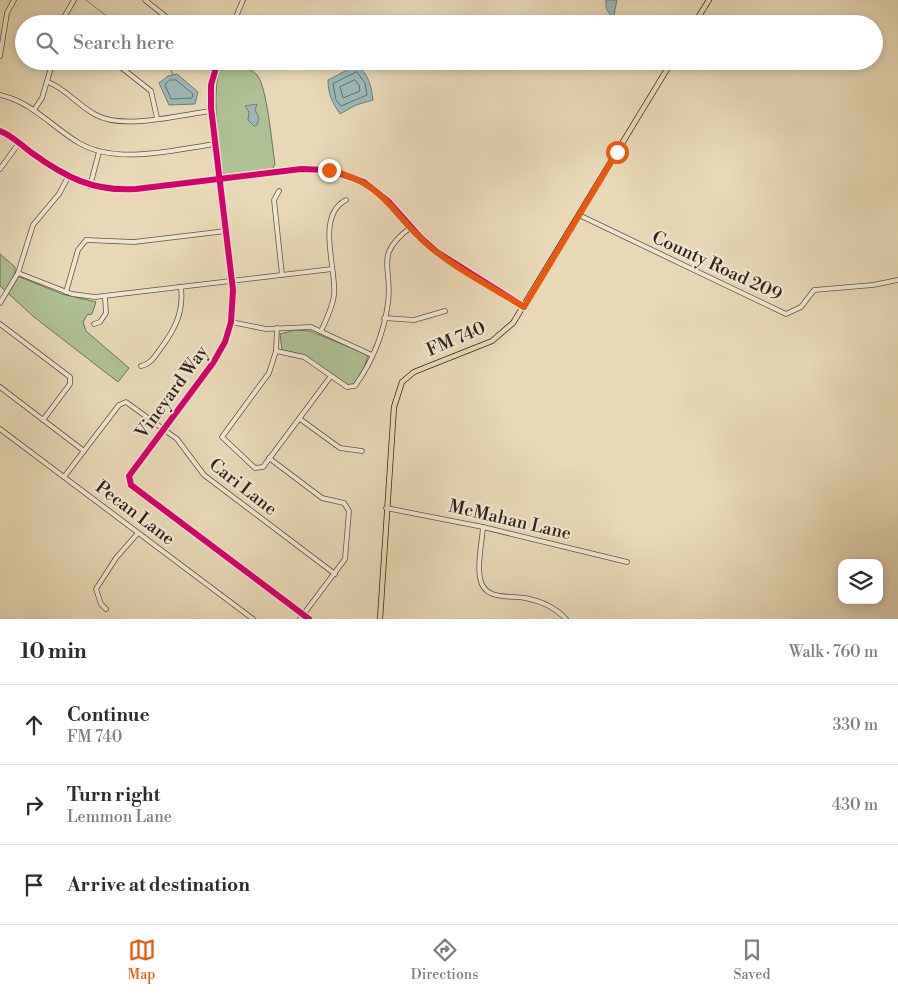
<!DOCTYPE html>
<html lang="en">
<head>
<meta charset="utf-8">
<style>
	:root { --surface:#fff; --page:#f7f7f7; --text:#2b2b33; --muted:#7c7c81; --line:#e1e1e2; --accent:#ea580c }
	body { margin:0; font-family:"Libre Bodoni",serif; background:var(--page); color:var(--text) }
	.controls { position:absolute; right:15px; bottom:15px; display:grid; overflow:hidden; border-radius:10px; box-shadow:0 2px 8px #0003 }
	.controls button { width:45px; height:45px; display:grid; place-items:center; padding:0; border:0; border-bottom:1px solid var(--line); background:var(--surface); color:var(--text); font:25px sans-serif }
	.stop { position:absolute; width:15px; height:15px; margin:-11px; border:4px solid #ea580c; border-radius:50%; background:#fff }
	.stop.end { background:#ea580c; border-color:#fff; box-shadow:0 1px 5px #0008 }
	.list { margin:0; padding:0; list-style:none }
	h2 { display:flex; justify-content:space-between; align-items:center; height:65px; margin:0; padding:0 20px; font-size:21px }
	h2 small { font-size:16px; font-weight:400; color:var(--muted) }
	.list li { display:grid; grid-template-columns:32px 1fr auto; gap:15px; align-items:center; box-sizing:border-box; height:80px; padding:0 20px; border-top:1px solid var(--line) }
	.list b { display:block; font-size:19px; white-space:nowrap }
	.list p { margin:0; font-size:16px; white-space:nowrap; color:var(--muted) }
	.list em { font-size:16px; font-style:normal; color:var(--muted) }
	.icon { flex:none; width:28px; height:28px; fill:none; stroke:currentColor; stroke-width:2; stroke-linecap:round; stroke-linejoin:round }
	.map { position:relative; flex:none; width:898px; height:619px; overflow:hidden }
	.search { position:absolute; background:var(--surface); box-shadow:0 2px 8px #0003; left:15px; right:15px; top:15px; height:55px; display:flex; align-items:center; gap:12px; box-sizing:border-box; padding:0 18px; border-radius:28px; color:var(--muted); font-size:19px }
	.sheet { height:305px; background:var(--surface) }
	nav { display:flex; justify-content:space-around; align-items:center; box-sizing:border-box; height:70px; border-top:1px solid var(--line); background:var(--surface); font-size:14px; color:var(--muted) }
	nav a { display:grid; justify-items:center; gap:2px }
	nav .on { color:var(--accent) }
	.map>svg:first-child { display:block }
	.green { fill:#afc093; stroke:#707156 }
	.water { fill:#9bb8b7; stroke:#717c77 }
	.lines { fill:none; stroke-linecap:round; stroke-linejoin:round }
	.shore { stroke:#666d68; stroke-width:1 }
	.stream { stroke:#717c77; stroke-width:1 }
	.minor-casing { stroke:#5f503f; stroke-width:5.5 }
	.major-casing { stroke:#312218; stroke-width:6 }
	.minor { stroke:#f0e6cf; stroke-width:4 }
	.major { stroke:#e8d8b5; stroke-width:4.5 }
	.cycleway-casing { stroke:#f0e6cf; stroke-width:9 }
	.cycleway { stroke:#d6006c; stroke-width:6 }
	.route { stroke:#ea580c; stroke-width:6 }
	.labels { text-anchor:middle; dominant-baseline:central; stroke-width:4.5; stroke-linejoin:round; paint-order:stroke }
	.street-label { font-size:18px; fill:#312218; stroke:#f0e6cf }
</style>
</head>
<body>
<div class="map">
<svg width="898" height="619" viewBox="0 0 898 619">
	<rect width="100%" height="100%" fill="#e8d8b5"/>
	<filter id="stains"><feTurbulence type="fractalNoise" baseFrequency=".004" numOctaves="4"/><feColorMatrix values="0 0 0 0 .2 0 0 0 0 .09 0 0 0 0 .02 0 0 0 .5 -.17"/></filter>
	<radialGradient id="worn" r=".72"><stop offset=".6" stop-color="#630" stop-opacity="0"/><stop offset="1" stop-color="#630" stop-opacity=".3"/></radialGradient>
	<g class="green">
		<path d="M221,61C231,61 249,67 257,75C267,86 272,146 275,164L272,170L227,176L223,173C218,135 211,99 221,61Z"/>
		<path d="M0,254L15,267V275L62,294L96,302L92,314L87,315L83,322L86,331L129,368L118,382L34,317L0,286Z"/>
		<path d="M295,330L310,331L368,355L364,368L354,385H347L304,355L282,350L280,334Z"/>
	</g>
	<g class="water">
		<path d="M606,0H617L614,15L611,16L606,8Z"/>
		<path d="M357,65C369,75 371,85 373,100L356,105L340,114C332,102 328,94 328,80Z"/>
		<path d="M177,74L198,92L195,104L169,105L159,83L168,76Z"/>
		<path d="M257,104L255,110L259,118L257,125L254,126L248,120L249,112L245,106Z"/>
	</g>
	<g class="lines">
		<g class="shore">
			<path d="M357,72L365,83L367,95L341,106L336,100L333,84Z"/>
			<path d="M170,80H176L193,94L192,98L171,99L165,85Z"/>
			<path d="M355,80L359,85L360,91L343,98L340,87Z"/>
		</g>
		<g class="stream">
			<path d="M86,0L117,24"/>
			<path d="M167,61L173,75"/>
		</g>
		<defs>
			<g id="minor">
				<path d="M145,0L175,24"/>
				<path d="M60,24L74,0"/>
				<path d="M233,24L243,0"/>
				<path d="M0,56L7,13L14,0"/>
				<path d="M113,61L151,91L157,118"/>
				<path d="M218,61L211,85V108L233,290L231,322L225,342L213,363L129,476L131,485L309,619"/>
				<path d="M48,82C66,89 79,106 96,115C124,130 180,115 211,111"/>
				<path d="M0,95C32,102 52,127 79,143C117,165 174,150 215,144"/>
				<path d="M34,110L42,98L53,61"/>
				<path d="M0,131C12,135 22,146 32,153C65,177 94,192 136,189L301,169L329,170L364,182L388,201L421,238L437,252L524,307"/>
				<path d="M0,169L19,143"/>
				<path d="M90,186L99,152"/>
				<path d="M279,191L274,200L282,275"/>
				<path d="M579,215L786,314L801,307L814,290L873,285L898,280"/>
				<path d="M18,273L72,294L95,297L332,269"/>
				<path d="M66,292L78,250L86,240L134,242L226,231"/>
				<path d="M0,303L18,273L33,225L59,194L68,177"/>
				<path d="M384,318L414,320L445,311"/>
				<path d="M231,322L266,329L311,327L372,355"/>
				<path d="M0,324L70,377V384L43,420"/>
				<path d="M94,324L100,322L106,313L105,297"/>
				<path d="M277,328L276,351L269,373L222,437L255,468L263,467L331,376"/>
				<path d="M321,331C326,320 333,307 334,295C337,269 315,216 346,200"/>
				<path d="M276,351L304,357L347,387L355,386C372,362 384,332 388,303C393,265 373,256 411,227"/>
				<path d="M141,366C151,364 155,356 161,348C175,329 184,312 181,287"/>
				<path d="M0,387L84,451"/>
				<path d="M300,419L340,448L362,451"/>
				<path d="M0,429L253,619"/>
				<path d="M269,458L322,498L344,503L349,511L345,559L300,619"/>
				<path d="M64,477L119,405L126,402L177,439L204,475L335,574"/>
				<path d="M386,508L483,527L627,562"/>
				<path d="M483,527C482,543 477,562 480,578C484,601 508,595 525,598C541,601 555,607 566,619"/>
				<path d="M106,609L101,604L96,589L116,558L138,533"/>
			</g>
			<g id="major">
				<path d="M694,24L709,0"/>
				<path d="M380,619L394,407L402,382L414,372L492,341L513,323L672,61"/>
			</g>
		</defs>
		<use href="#minor" class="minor-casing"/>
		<use href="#major" class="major-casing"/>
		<use href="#minor" class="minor"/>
		<use href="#major" class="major"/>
		<defs>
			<g id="cycleway">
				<path d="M218,61L211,85V108L233,290L231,322L225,342L213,363L129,476L131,485L309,619"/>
				<path d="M0,131C12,135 22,146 32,153C65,177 94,192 136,189L301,169L329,170L364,182L388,201L421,238L437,252L524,307"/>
			</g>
		</defs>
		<use href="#cycleway" class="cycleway-casing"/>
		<use href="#cycleway" class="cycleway"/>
	</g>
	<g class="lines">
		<path class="route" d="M329,170C386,183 391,214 430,247C458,270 493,288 524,307L617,152"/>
	</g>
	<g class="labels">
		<g class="street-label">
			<text transform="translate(717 266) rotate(25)">County Road 209</text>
			<text transform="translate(456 339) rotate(-23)">FM 740</text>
			<text transform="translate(172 392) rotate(-54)">Vineyard Way</text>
			<text transform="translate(243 487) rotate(38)">Cari Lane</text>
			<text transform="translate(135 513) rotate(37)">Pecan Lane</text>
			<text transform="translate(510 520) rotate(13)">McMahan Lane</text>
		</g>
	</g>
	<rect width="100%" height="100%" filter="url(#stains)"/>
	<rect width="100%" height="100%" fill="url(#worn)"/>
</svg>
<div class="controls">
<button><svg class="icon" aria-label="layers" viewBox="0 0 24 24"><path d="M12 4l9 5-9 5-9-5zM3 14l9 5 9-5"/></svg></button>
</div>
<div class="stop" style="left:617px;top:152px"></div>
<div class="stop end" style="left:329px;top:170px"></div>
<div class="search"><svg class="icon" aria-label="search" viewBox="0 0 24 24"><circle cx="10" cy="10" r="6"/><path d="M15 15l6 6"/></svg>Search here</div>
</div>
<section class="sheet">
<h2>10 min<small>Walk · 760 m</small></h2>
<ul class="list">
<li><svg class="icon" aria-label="ahead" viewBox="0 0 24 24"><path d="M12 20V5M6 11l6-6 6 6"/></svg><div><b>Continue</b><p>FM 740</p></div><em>330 m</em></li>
<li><svg class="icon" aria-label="right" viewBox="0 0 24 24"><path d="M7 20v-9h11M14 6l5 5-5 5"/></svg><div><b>Turn right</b><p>Lemmon Lane</p></div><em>430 m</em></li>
<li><svg class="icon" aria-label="arrive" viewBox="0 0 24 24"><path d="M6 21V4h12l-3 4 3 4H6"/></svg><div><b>Arrive at destination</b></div></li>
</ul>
</section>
<nav>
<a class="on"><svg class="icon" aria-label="map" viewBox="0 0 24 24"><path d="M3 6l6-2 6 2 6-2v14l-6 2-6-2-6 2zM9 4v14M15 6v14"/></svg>Map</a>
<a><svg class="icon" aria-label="directions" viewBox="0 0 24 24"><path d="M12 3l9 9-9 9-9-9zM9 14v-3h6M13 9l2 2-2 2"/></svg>Directions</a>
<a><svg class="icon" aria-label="saved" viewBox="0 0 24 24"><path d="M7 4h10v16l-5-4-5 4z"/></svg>Saved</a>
</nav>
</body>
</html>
